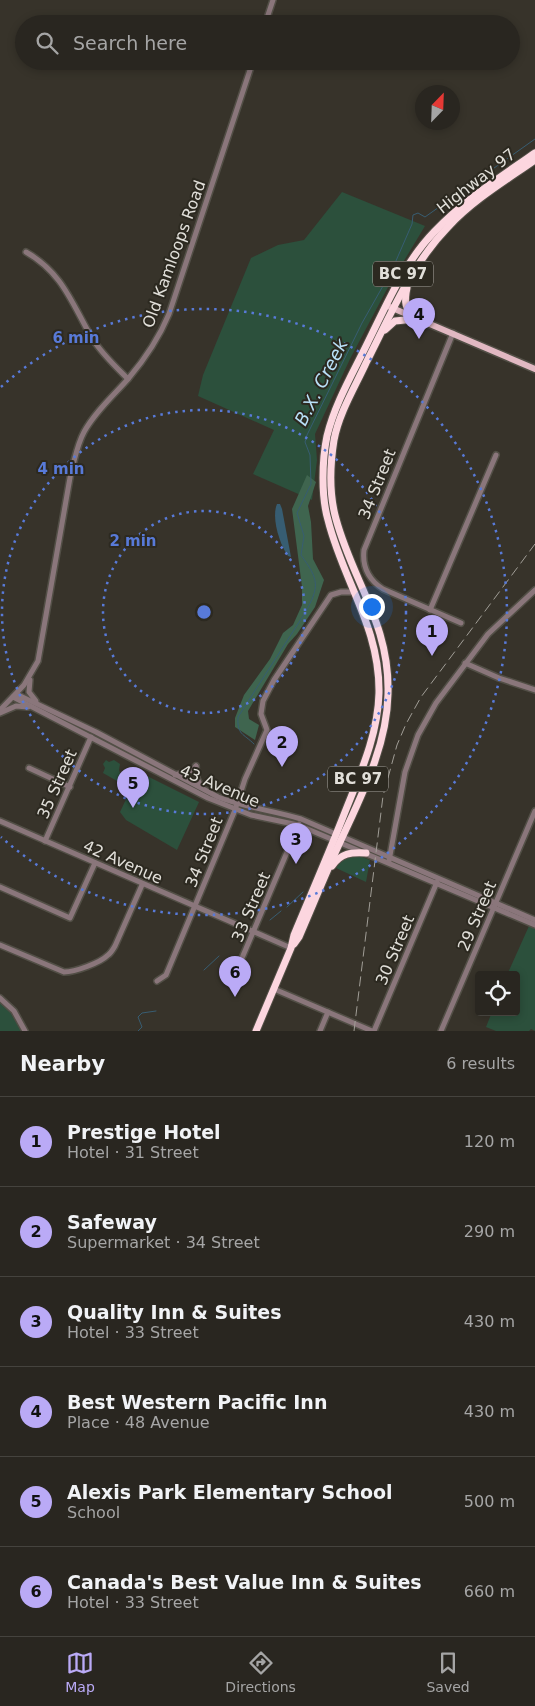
<!DOCTYPE html>
<html lang="en">
<head>
<meta charset="utf-8">
<style>
	:root { --surface:#292620; --page:#35322d; --text:#f1f3f6; --muted:#a5a5a5; --line:#45433e; --accent:#baaaf6 }
	body { margin:0; font-family:"DejaVu Sans",sans-serif; background:var(--page); color:var(--text) }
	.controls { position:absolute; right:15px; bottom:15px; display:grid; overflow:hidden; border-radius:5px; box-shadow:0 2px 8px #0003 }
	.controls button { width:45px; height:45px; display:grid; place-items:center; padding:0; border:0; border-bottom:1px solid var(--line); background:var(--surface); color:var(--text); font:25px sans-serif }
	.compass { position:absolute; left:415px; top:85px; width:45px; height:45px; border-radius:50%; background:var(--surface); box-shadow:0 2px 8px #0003; rotate:23deg }
	.you { position:absolute; left:371px; top:606px; width:18px; height:18px; margin:-12px; border:4px solid #fff; border-radius:50%; background:#1a73e8; box-shadow:0 0 0 8px #1a73e833 }
	.badge { display:grid; place-items:center; width:32px; height:32px; border-radius:50%; background:var(--accent); color:#111; font-size:16px; font-weight:700 }
	.pin { position:absolute; translate:-50% -41px; filter:drop-shadow(0 1px 2px #0008) }
	.pin::after { content:''; position:absolute; top:26px; width:18px; height:15px; background:inherit; clip-path:polygon(0 0,100% 0,50% 100%) }
	.list { margin:0; padding:0; list-style:none }
	h2 { display:flex; justify-content:space-between; align-items:center; height:65px; margin:0; padding:0 20px; font-size:21px }
	h2 small { font-size:16px; font-weight:400; color:var(--muted) }
	.list li { display:grid; grid-template-columns:32px 1fr auto; gap:15px; align-items:center; box-sizing:border-box; height:90px; padding:0 20px; border-top:1px solid var(--line) }
	.list b { display:block; font-size:19px; white-space:nowrap }
	.list p { margin:0; font-size:16px; white-space:nowrap; color:var(--muted) }
	.list em { font-size:16px; font-style:normal; color:var(--muted) }
	.icon { flex:none; width:28px; height:28px; fill:none; stroke:currentColor; stroke-width:2; stroke-linecap:round; stroke-linejoin:round }
	.map { position:relative; flex:none; width:535px; height:1031px; overflow:hidden }
	.search { position:absolute; background:var(--surface); box-shadow:0 2px 8px #0003; left:15px; right:15px; top:15px; height:55px; display:flex; align-items:center; gap:12px; box-sizing:border-box; padding:0 18px; border-radius:28px; color:var(--muted); font-size:19px }
	.sheet { height:605px; background:var(--surface) }
	nav { display:flex; justify-content:space-around; align-items:center; box-sizing:border-box; height:70px; border-top:1px solid var(--line); background:var(--surface); font-size:14px; color:var(--muted) }
	nav a { display:grid; justify-items:center; gap:2px }
	nav .on { color:var(--accent) }
	.map>svg:first-child { display:block }
	.green { fill:#2c503c }
	.forest { fill:#3f654f }
	.water { fill:#375d72 }
	.lines { fill:none; stroke-linecap:round; stroke-linejoin:round }
	.stream { stroke:#375d72; stroke-width:1 }
	.minor-casing { stroke:#524f46; stroke-width:8 }
	.major-casing { stroke:#524f46; stroke-width:9 }
	.highway-casing { stroke:#524f46; stroke-width:9 }
	.minor { stroke:#8a767b; stroke-width:5 }
	.major { stroke:#e1b8c2; stroke-width:6 }
	.highway { stroke:#fcd6df; stroke-width:7 }
	.rail { stroke:#a19e97; stroke-width:1; stroke-dasharray:10 5; stroke-linecap:butt }
	.ring { fill:none; stroke:#587ad8; stroke-width:2.5; stroke-dasharray:2.5 5 }
	.labels { text-anchor:middle; dominant-baseline:central; stroke-width:4; stroke-linejoin:round; paint-order:stroke }
	.shield { fill:#2c2920; stroke:#aba8a2; stroke-width:1 }
	.shield-label { font-size:15px; font-weight:bold; fill:#e1dfd9 }
	.street-label { font-size:16px; fill:#e1dfd9; stroke:#2c2920 }
	.water-label { font-size:18px; font-style:italic; fill:#b9e0f7; stroke:#2c2920 }
	.centre { fill:#587ad8; stroke:#2c2920; stroke-width:2.5 }
	.ring-label { font-size:15px; text-anchor:middle; font-weight:bold; fill:#587ad8; stroke:#2c2920; stroke-width:4; stroke-linejoin:round; paint-order:stroke }
</style>
</head>
<body>
<div class="map">
<svg width="535" height="1031" viewBox="0 0 535 1031">
	<rect width="100%" height="100%" fill="#37332a"/>
	<g class="green">
		<path d="M342,192L425,226L387,289L350,359L315,434L317,460L312,500L253,474L274,430L198,396L203,375L251,258L278,245L304,240Z"/>
		<path d="M106,760L109,762L114,760L120,764L119,770L122,778L121,780L117,781L103,773L105,768L103,764Z"/>
		<path d="M139,772L199,802L177,850L126,820L120,812Z"/>
		<path d="M353,856L362,857L370,860L366,882L336,868C339,861 345,857 353,856Z"/>
		<path d="M529,926L535,929V1031L531,1029L529,1031H496L486,1027L492,1012H516V975H507Z"/>
		<path d="M0,1003L10,1012L21,1031H0Z"/>
	</g>
	<path class="forest" d="M307,475L316,482L308,506L311,522L313,559L324,580L315,607L297,634L288,644L248,711L249,719L259,725L255,740L235,727V718L244,695L270,659L283,633L293,625L302,605V587L292,509Z"/>
	<path class="water" d="M277,504H280L282,509L291,557L288,556C280,545 271,518 277,504Z"/>
	<g class="lines">
		<g class="stream">
			<path d="M254,744C243,733 237,735 238,717L305,613C320,586 319,580 301,555L304,536L297,513L311,484L310,455L305,442L307,435L362,323L392,270L412,224L413,215L418,213L425,217L535,139"/>
			<path d="M287,907L303,892"/>
			<path d="M270,920L281,911"/>
			<path d="M204,970L219,956"/>
			<path d="M138,1031L142,1027L138,1017L142,1013L156,1011"/>
		</g>
		<defs>
			<g id="minor">
				<path d="M265,24L273,0"/>
				<path d="M26,252C63,273 72,304 92,338C101,353 115,366 128,379"/>
				<path d="M453,333L364,550C362,567 369,580 383,589L461,623"/>
				<path d="M430,610L496,455"/>
				<path d="M465,663L499,678L535,690"/>
				<path d="M30,680L29,692L36,701"/>
				<path d="M16,694L96,732L218,797C246,808 272,810 301,819L535,920"/>
				<path d="M13,697L208,798L251,815L298,825L535,925"/>
				<path d="M0,710L24,685L38,661L71,472C75,459 77,445 84,432C95,412 113,396 128,379C145,359 159,338 169,314L253,61"/>
				<path d="M0,713L16,706L28,707"/>
				<path d="M196,766L197,778L201,787"/>
				<path d="M29,768L70,787"/>
				<path d="M175,775L192,770L196,766"/>
				<path d="M0,821L291,948"/>
				<path d="M45,841L91,737"/>
				<path d="M389,861L405,772L418,735L436,703L488,634L535,590"/>
				<path d="M0,887L70,918L95,863"/>
				<path d="M0,945L64,972C75,972 100,963 108,955C111,953 113,949 115,946L142,885"/>
				<path d="M234,968L239,965L299,824"/>
				<path d="M157,981L166,975L235,810L245,779L267,730L261,714L263,701L274,680L331,595L341,592H355"/>
				<path d="M274,989L372,1031"/>
				<path d="M0,998L14,1011L25,1031"/>
				<path d="M320,1031L328,1012"/>
				<path d="M374,1031L437,882"/>
				<path d="M441,1031L535,811"/>
			</g>
			<path id="major" d="M390,307L535,369"/>
			<g id="highway">
				<path d="M407,288C404,301 405,310 415,319"/>
				<path d="M385,330L395,321L415,319"/>
				<path d="M332,866C341,853 351,852 366,853"/>
				<path d="M294,944L299,937C313,905 326,872 341,840C362,794 387,746 388,694C390,624 353,582 336,519C329,494 330,465 334,440C339,413 355,387 366,363C390,316 411,265 448,227C473,200 505,181 535,160"/>
				<path d="M256,1031L291,948L294,935C311,894 329,853 345,812C360,774 378,735 379,693C380,627 343,581 328,520C321,496 322,460 327,436C335,403 353,373 368,342C387,304 404,263 434,232C463,201 500,177 535,153"/>
			</g>
		</defs>
		<use href="#minor" class="minor-casing"/>
		<use href="#major" class="major-casing"/>
		<use href="#highway" class="highway-casing"/>
		<use href="#minor" class="minor"/>
		<use href="#major" class="major"/>
		<use href="#highway" class="highway"/>
		<path class="rail" d="M354,1031L383,796L397,745L406,724L421,697L535,544"/>
	</g>
	<g class="ring">
		<circle cx="204" cy="612" r="101"/>
		<circle cx="204" cy="612" r="202"/>
		<path d="M1 387A303 303 0 1 1 1 837"/>
	</g>
	<g class="labels">
		<g class="shield">
			<rect x="373" y="261.5" width="60" height="25" rx="4"/>
			<rect x="328" y="766.5" width="60" height="25" rx="4"/>
		</g>
		<g class="shield-label">
			<text x="403" y="274">BC 97</text>
			<text x="358" y="779">BC 97</text>
		</g>
		<g class="street-label">
			<text transform="translate(476 181) rotate(-38)">Highway 97</text>
			<text transform="translate(174 254) rotate(-70)">Old Kamloops Road</text>
			<text transform="translate(377 484) rotate(-68)">34 Street</text>
			<text transform="translate(57 784) rotate(-66)">35 Street</text>
			<text transform="translate(220 786) rotate(23)">43 Avenue</text>
			<text transform="translate(204 852) rotate(-68)">34 Street</text>
			<text transform="translate(123 862) rotate(24)">42 Avenue</text>
			<text transform="translate(251 907) rotate(-67)">33 Street</text>
			<text transform="translate(477 916) rotate(-67)">29 Street</text>
			<text transform="translate(395 950) rotate(-67)">30 Street</text>
		</g>
		<g class="water-label">
			<text transform="translate(321 382) rotate(-63)">B.X. Creek</text>
		</g>
	</g>
	<circle cx="204" cy="612" r="8" class="centre"/>
	<g class="ring-label">
		<text x="76" y="343">6 min</text>
		<text x="61" y="474">4 min</text>
		<text x="133" y="546">2 min</text>
	</g>
</svg>
<div class="controls">
<button><svg class="icon" aria-label="locate" viewBox="0 0 24 24"><circle cx="12" cy="12" r="6"/><path d="M12 2v4M12 18v4M2 12h4M18 12h4"/></svg></button>
</div>
<svg class="compass" viewBox="-18 -18 36 36"><path d="M0-13l5 13h-10z" fill="#e53935"/><path d="M0 13l5-13h-10z" fill="#a5a5a5"/></svg>
<div class="you"></div>
<div class="pin badge" style="left:432px;top:656px">1</div>
<div class="pin badge" style="left:282px;top:767px">2</div>
<div class="pin badge" style="left:296px;top:864px">3</div>
<div class="pin badge" style="left:419px;top:339px">4</div>
<div class="pin badge" style="left:133px;top:808px">5</div>
<div class="pin badge" style="left:235px;top:997px">6</div>
<div class="search"><svg class="icon" aria-label="search" viewBox="0 0 24 24"><circle cx="10" cy="10" r="6"/><path d="M15 15l6 6"/></svg>Search here</div>
</div>
<section class="sheet">
<h2>Nearby<small>6 results</small></h2>
<ul class="list">
<li><span class="badge">1</span><div><b>Prestige Hotel</b><p>Hotel · 31 Street</p></div><em>120 m</em></li>
<li><span class="badge">2</span><div><b>Safeway</b><p>Supermarket · 34 Street</p></div><em>290 m</em></li>
<li><span class="badge">3</span><div><b>Quality Inn &amp; Suites</b><p>Hotel · 33 Street</p></div><em>430 m</em></li>
<li><span class="badge">4</span><div><b>Best Western Pacific Inn</b><p>Place · 48 Avenue</p></div><em>430 m</em></li>
<li><span class="badge">5</span><div><b>Alexis Park Elementary School</b><p>School</p></div><em>500 m</em></li>
<li><span class="badge">6</span><div><b>Canada's Best Value Inn &amp; Suites</b><p>Hotel · 33 Street</p></div><em>660 m</em></li>
</ul>
</section>
<nav>
<a class="on"><svg class="icon" aria-label="map" viewBox="0 0 24 24"><path d="M3 6l6-2 6 2 6-2v14l-6 2-6-2-6 2zM9 4v14M15 6v14"/></svg>Map</a>
<a><svg class="icon" aria-label="directions" viewBox="0 0 24 24"><path d="M12 3l9 9-9 9-9-9zM9 14v-3h6M13 9l2 2-2 2"/></svg>Directions</a>
<a><svg class="icon" aria-label="saved" viewBox="0 0 24 24"><path d="M7 4h10v16l-5-4-5 4z"/></svg>Saved</a>
</nav>
</body>
</html>
